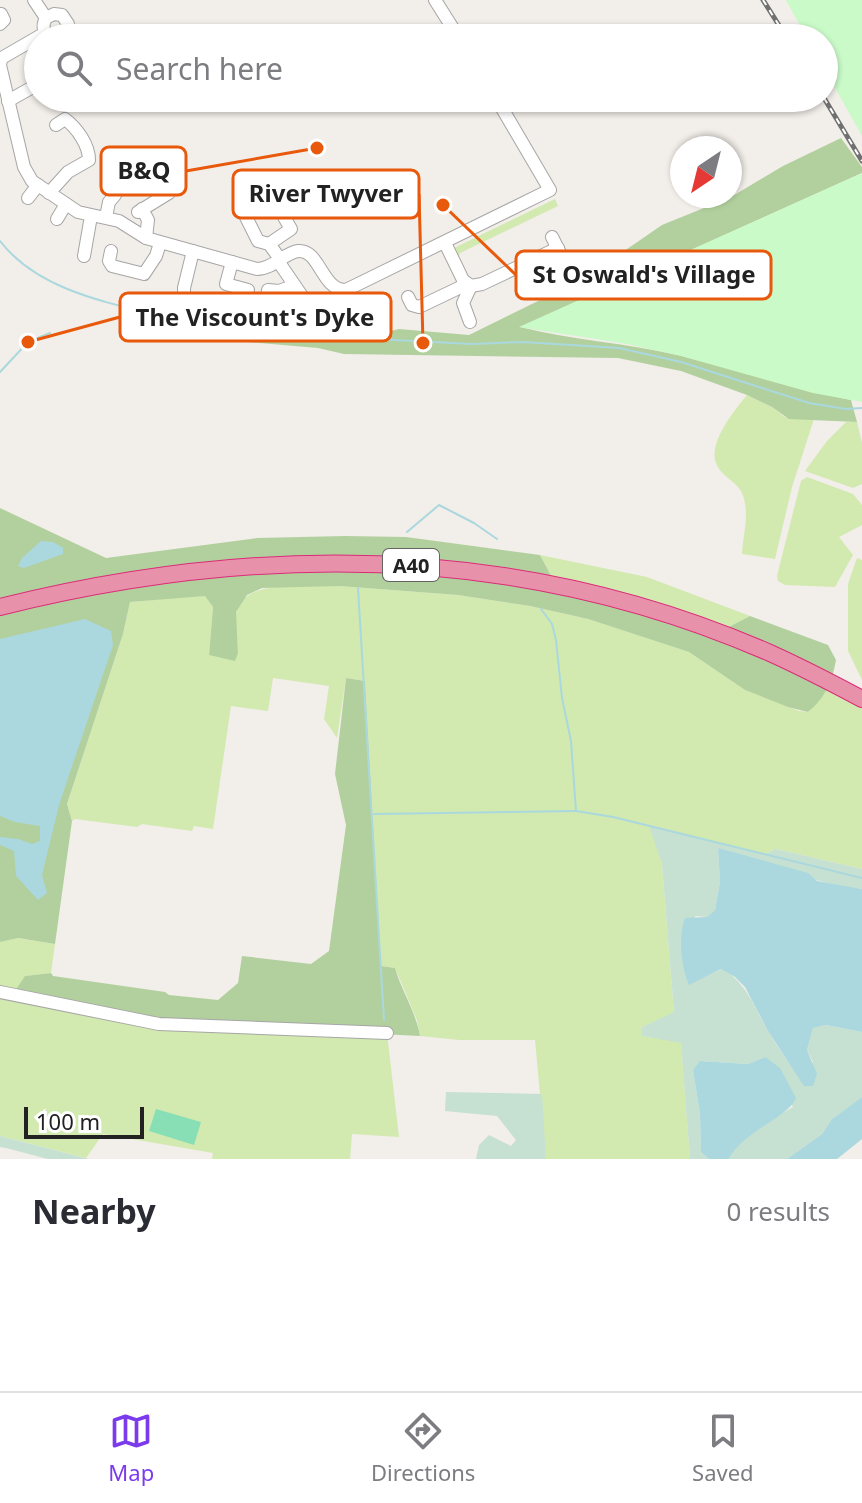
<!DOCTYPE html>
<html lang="en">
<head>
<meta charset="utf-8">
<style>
	:root { --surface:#fff; --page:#f2f2f3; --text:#2b2b33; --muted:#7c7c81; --line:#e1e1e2; --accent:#7c3aed }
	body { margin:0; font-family:"Noto Sans",sans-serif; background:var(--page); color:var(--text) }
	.compass { position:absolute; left:670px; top:136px; width:72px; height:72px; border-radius:50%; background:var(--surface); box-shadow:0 2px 6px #0004; rotate:215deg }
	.scale { position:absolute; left:24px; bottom:20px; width:120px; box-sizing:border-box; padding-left:8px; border:4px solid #222; border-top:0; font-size:22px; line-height:28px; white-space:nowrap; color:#222; -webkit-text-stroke:6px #fff; paint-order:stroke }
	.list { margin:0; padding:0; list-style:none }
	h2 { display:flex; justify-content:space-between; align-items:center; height:104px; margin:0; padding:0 32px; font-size:34px }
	h2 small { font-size:26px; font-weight:400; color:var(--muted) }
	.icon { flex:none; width:44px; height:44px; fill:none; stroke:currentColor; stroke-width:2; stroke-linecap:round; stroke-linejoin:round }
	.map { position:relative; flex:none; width:862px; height:1159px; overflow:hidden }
	.search { position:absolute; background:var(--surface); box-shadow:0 2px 6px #0004; left:24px; right:24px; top:24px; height:88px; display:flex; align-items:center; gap:20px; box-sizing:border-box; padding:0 28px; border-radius:44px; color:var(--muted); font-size:30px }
	.sheet { height:232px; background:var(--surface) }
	nav { display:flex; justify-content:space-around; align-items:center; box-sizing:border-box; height:112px; border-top:2px solid var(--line); background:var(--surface); font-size:22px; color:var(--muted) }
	nav a { display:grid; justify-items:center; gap:4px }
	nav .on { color:var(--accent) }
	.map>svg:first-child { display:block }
	.grass { fill:#d2eab0 }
	.forest { fill:#b2d09e }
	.wetland { fill:#c6e0d1 }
	.park { fill:#c9fac8 }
	.pitch { fill:#88dfb5 }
	.water { fill:#aad8de }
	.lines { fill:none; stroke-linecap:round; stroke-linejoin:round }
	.stream { stroke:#aad8de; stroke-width:2 }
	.minor-casing { stroke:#a6a6a6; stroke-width:14 }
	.highway-casing { stroke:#db2b78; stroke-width:18 }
	.minor { stroke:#fff; stroke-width:12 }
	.highway { stroke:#e792aa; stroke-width:16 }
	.rail-casing { stroke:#707070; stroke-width:5 }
	.rail { stroke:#fff; stroke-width:2; stroke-dasharray:6; stroke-linecap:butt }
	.labels { text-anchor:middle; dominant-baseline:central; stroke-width:6; stroke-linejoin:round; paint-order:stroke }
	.shield { fill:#fff; stroke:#646464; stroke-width:2 }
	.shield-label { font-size:20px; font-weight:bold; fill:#222 }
	.leader { fill:none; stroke:#e8590c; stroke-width:3 }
	.callout-dot { fill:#e8590c; stroke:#fff; stroke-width:3 }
	.callout { fill:#fff; stroke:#e8590c; stroke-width:3 }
	.callout-label { font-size:24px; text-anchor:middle; font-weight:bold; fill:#222 }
</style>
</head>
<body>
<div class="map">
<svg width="862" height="1159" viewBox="0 0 862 1159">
	<rect width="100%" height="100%" fill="#f2eee9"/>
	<g class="grass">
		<path d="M555,199L558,206L460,253L458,260L452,249Z"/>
		<path d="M747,395L772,407L785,417L814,419L792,487L775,559L742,554C743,533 751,511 741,491C735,481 720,475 716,463C708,442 735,410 747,395Z"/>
		<path d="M846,422H857L862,443V484L853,488L805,471L827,441Z"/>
		<path d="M807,477L853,494L862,505V525L839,537L853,555L835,587L785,585L778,581L777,576L801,481Z"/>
		<path d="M540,555L647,577L750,616L719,632L556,585Z"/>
		<path d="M857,558L862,560V680L848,651V584Z"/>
		<path d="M339,586L458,595L530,606L588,619L689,652L745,690L799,711L808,712L827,689L862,690V869L776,849L765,854L650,826L662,864L674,1013L642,1027V1036L681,1042L690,1159H546L535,1040H459L420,1036L417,1020L395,968L381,966L365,681L346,678L337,738L324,719L329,686L273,678L268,711L231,706L213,829L194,826L192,831L142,824L137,827L75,819L72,821L67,804L123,634L130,602L205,595L213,607L209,655L238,653C238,641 235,627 236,614C240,577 313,587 339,586Z"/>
		<path d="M17,938L55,944L51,973L25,976L387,1033L399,1137L352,1134L350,1159H212L213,1153L103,1134L86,1158L0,1136V942Z"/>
	</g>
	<g class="forest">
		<path d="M841,138L862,167V173L520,327C572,340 626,343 678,355C736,369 792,389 851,400L857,422L789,419L772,407L747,395L681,371L618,358L344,354L318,348L224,340L209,335L189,318L191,313L228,323L293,333L356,329L378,334L399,329L469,335L585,278L662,225L731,197L783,166Z"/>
		<path d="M0,508L106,558L257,538L345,536L406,537L540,555L556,585L719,632L750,616L828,645L836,660C832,682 825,698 808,712L788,707L745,690L689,652L588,619L530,606L458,595L339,586L262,588L247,595L236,612L238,653L235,661L209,655L213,607L205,596L130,602L123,634L67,804L72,821L55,944L18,938L0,942Z"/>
		<path d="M346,678L365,681L381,966L395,968C402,992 416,1012 420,1036L156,1023L13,994L25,976L51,973L53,976L165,992L169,995L218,1000L238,983L242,956L311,964L329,951L346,825L335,774Z"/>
	</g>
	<g class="wetland">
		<path d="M649,826L765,854L776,849L862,869V889C812,883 765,864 718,848L720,882L715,910L707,917L695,916L689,984L722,969C747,983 754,1007 768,1031C777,1046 787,1061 798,1074L813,1062L807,1050L813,1028L826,1025L862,1032V1097L832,1119L822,1134L787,1159H729C742,1134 770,1120 793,1107L765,1057L748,1064L701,1061L693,1070L700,1114L701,1152L709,1159H690L681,1043L642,1036V1027L674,1012L662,864Z"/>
		<path d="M446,1092L542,1094L546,1159H476L479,1145L489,1135L511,1146L516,1140L497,1116L445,1111Z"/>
		<path d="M0,1136L89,1159H48L6,1148L0,1147Z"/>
	</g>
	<g class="park">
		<path d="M786,0H862V136L824,68V38H807Z"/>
		<path d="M862,173V402L813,393L681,356L627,344L519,327Z"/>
	</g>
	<path class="pitch" d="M156,1109L201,1122L194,1145L149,1131Z"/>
	<g class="water">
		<path d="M41,541L53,542L63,548V554L24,568L18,566L22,558Z"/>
		<path d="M85,619L111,631L113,645L59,805L42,875L47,893L38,900L16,876L14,851L0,845V837L18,839L32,844L40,841V826L15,822L0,816V639Z"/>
		<path d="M718,848L808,873L817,881L862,889V1032L826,1025L813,1028L807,1050L817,1074L813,1086H804L768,1031L745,987L735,977L721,969L689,985C681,967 678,936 685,918L707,917L715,910L720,882Z"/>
		<path d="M765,1057L780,1068L796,1098C788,1118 744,1130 729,1159H709L701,1152L700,1114L693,1070L700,1061L748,1064Z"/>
		<path d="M862,1097V1139L837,1159H787L822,1134L832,1119Z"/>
	</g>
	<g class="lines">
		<g class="stream">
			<path d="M0,241C41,294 117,304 178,320"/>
			<path d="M188,322L251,334L284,333L295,339L335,337L472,344L523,342L619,348L681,362L809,403L846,409L862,408"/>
			<path d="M0,372L28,342L50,333"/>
			<path d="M407,532L439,505L474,523L497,539"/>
			<path d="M358,588L384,1020"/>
			<path d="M541,609L552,624L556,640L562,698L571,741L576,811L613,817L862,878"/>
			<path d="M374,814L575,811"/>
		</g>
		<defs>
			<g id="minor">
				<path d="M34,0L46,18"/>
				<path d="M435,0L459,38"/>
				<path d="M0,24L4,20L1,14"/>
				<path d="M52,38C44,34 41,27 46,18L54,14L62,15L68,24L67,31L59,38"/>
				<path d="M0,59L45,33"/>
				<path d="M1,59L0,65L24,167L32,181L78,212L119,221L146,238L257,269C273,269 284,253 298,251C320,249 321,290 346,290L550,190L496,98"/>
				<path d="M8,101L38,84"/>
				<path d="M49,193L68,172L89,160C89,145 77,128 65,119L56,125"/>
				<path d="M28,198L38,185"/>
				<path d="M142,209L148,220L146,238"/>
				<path d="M243,211L258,241L269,244L281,260"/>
				<path d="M138,212L169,193"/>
				<path d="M106,217L109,202L115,195L107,181"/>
				<path d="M57,219L66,204"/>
				<path d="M552,237L563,259"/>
				<path d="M445,243L463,280L471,286L482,284L558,248"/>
				<path d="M269,244L291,229L284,217"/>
				<path d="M111,251L109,261L112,266L144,274L156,256L160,243"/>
				<path d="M84,256L91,216"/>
				<path d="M278,261L304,299L303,308L298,317"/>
				<path d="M232,262L226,284L248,290L245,301"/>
				<path d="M267,297L268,290L279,291L293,286"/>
				<path d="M408,297L412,305L419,307L467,284"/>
				<path d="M184,318V288L193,251"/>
				<path d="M470,322L463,303L471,286"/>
				<path d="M0,992L159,1024L387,1033"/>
			</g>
			<path id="highway" d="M0,607C260,542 522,544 770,653C801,667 832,683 862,699"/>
		</defs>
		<use href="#minor" class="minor-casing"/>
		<use href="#highway" class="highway-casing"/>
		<use href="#minor" class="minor"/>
		<use href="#highway" class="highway"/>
		<defs>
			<g id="rail">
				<path d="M763,0L787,38"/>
				<path d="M824,98L862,161"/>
			</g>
		</defs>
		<use href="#rail" class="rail-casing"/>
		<use href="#rail" class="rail"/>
	</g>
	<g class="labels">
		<rect class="shield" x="383" y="549" width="56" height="32" rx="6"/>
		<g class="shield-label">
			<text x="411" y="565">A40</text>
		</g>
	</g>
	<path class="leader" d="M317 148L186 171M423 343L419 194M443 205L516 275M28 342L120 317"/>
	<g class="callout-dot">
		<circle cx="317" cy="148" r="8"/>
		<circle cx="423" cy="343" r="8"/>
		<circle cx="443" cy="205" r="8"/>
		<circle cx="28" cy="342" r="8"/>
	</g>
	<g class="callout">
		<rect x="101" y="147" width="85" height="48" rx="8"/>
		<rect x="233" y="170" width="186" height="48" rx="8"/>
		<rect x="516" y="251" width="255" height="48" rx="8"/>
		<rect x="120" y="293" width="271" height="48" rx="8"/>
	</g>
	<g class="callout-label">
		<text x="144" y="179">B&amp;Q</text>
		<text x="326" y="202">River Twyver</text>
		<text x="644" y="283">St Oswald's Village</text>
		<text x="255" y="326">The Viscount's Dyke</text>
	</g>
</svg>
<svg class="compass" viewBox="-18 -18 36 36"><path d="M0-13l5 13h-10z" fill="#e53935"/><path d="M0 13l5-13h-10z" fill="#7c7c81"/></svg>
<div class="scale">100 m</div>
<div class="search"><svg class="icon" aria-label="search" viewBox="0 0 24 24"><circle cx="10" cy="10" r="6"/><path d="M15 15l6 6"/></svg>Search here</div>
</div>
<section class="sheet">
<h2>Nearby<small>0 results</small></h2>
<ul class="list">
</ul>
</section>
<nav>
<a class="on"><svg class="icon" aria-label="map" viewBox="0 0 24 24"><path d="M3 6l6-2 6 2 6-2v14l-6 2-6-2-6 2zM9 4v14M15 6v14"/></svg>Map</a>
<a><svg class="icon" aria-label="directions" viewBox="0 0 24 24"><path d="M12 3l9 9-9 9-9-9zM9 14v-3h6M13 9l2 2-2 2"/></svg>Directions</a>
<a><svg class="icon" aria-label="saved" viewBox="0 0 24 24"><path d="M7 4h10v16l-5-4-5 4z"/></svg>Saved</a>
</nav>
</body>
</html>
